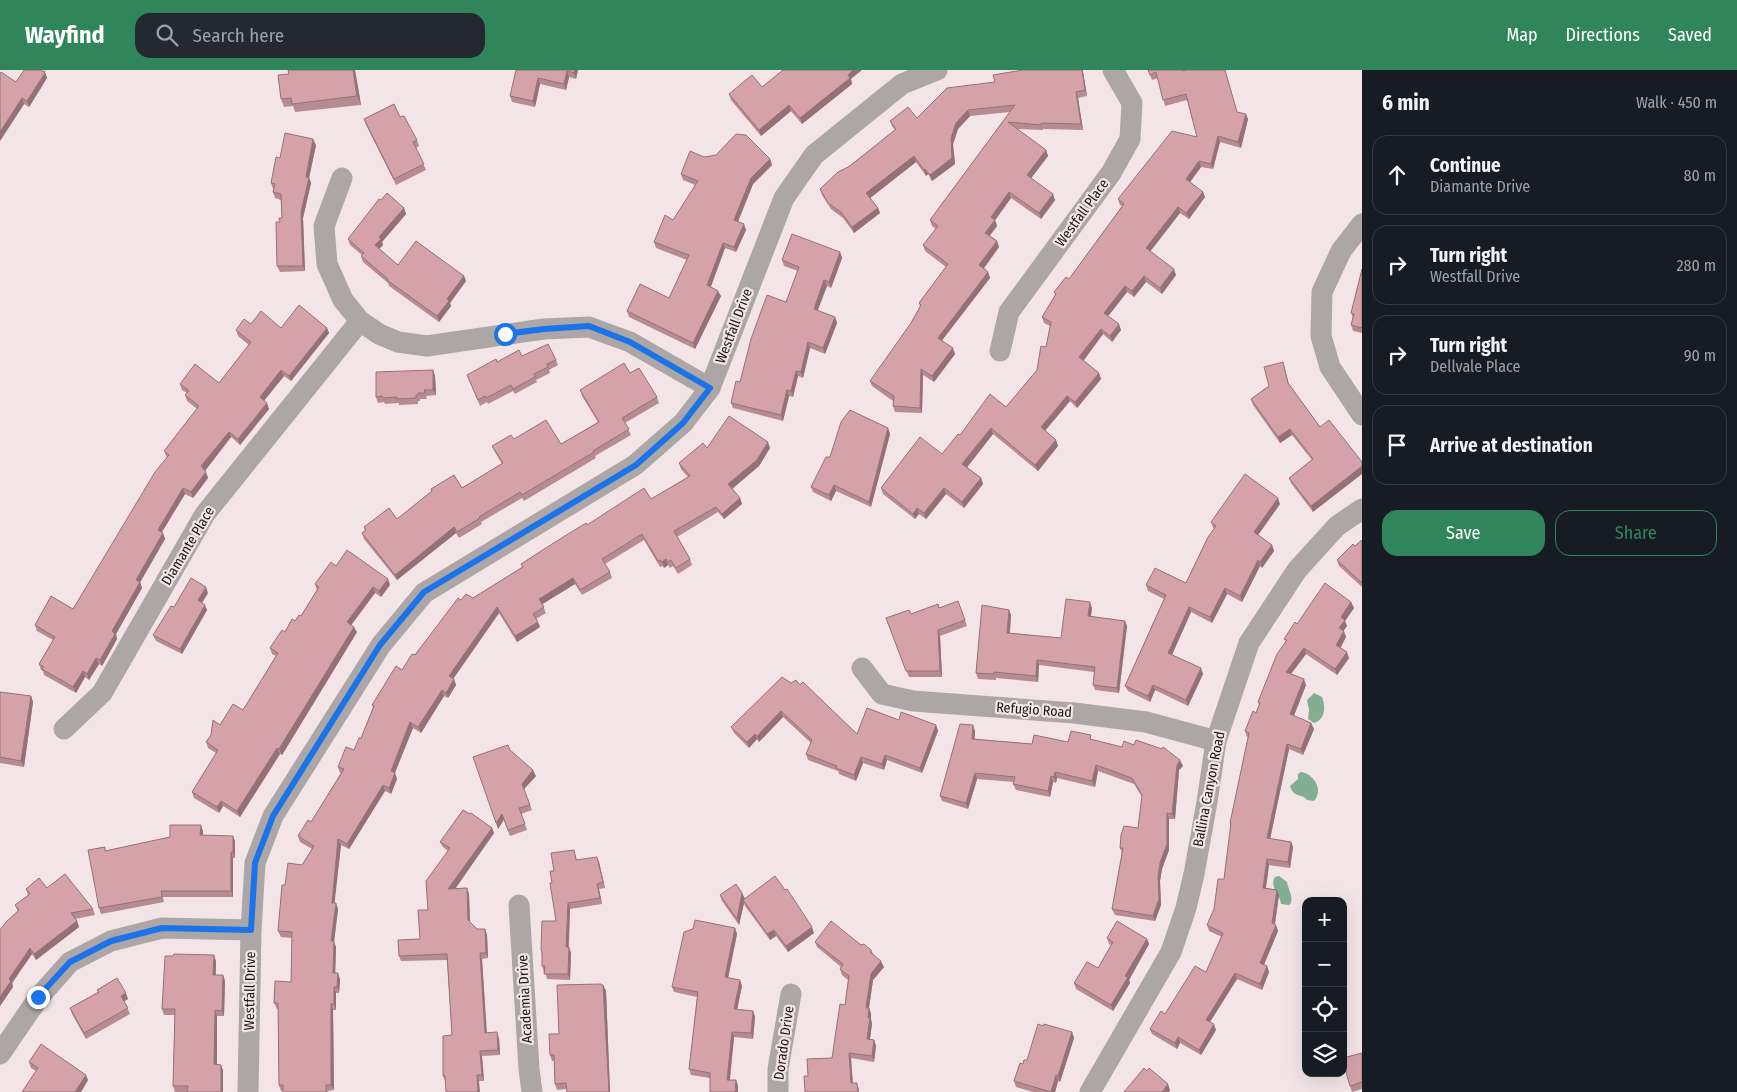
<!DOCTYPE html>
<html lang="en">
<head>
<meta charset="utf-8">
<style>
	:root { --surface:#171b24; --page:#242831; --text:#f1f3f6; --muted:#9ea1a6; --line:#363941; --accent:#30865a }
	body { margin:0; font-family:"Fira Sans Condensed",sans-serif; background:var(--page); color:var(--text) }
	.controls { position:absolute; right:15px; bottom:15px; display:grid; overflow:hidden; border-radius:10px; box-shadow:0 5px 20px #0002 }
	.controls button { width:45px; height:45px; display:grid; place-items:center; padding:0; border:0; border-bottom:1px solid var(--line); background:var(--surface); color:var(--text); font:25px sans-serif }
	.stop { position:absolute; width:15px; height:15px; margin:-11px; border:4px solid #1a73e8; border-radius:50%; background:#fff }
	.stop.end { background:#1a73e8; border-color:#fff; box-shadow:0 1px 5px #0008 }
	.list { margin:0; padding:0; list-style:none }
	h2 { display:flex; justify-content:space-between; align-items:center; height:65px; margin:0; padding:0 20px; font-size:21px }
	h2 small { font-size:16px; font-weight:400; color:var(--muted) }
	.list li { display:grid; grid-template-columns:32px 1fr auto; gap:15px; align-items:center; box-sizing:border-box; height:80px; margin:0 10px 10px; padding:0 10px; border:1px solid var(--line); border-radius:15px }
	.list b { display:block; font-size:19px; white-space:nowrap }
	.list p { margin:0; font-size:16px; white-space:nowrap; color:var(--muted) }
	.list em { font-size:16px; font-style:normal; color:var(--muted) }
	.actions { display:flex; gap:10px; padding:15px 20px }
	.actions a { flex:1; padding:11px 0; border:1px solid var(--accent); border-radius:15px; text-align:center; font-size:18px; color:var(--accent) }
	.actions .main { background:var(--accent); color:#fff }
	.icon { flex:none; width:28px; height:28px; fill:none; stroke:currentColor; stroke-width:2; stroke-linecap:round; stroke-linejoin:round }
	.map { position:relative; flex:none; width:1362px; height:1022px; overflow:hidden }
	header { display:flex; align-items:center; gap:30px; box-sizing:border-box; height:70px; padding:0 25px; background:var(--accent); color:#fff }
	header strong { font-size:24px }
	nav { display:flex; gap:28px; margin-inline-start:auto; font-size:18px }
	.search { width:350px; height:45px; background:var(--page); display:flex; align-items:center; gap:12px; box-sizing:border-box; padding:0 18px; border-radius:15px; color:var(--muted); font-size:19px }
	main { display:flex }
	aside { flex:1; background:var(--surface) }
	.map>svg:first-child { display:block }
	.water { fill:#83ae93 }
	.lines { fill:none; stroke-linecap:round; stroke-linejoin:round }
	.street { stroke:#aca6a7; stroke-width:21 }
	.wall { fill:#b78b92 }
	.shaded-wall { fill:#957177 }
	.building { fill:#d5a2aa; stroke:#957177 }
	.route { stroke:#1a73e8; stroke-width:6 }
	.labels { text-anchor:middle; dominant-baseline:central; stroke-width:4.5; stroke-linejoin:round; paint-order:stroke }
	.street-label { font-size:14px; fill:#1b1617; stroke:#f3e5e7 }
</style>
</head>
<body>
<header>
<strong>Wayfind</strong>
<div class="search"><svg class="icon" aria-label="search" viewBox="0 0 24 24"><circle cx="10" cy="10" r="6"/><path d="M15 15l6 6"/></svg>Search here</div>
<nav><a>Map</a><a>Directions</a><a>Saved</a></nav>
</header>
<main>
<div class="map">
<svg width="1362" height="1022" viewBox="0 0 1362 1022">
	<rect width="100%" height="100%" fill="#f3e5e7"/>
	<g class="water">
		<path d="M1314,623L1322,627C1326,637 1325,650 1314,653L1308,649L1309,640L1307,630Z"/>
		<path d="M1301,702C1314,704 1324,720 1314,731L1307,730L1304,727C1297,725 1292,724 1290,716L1298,709V704Z"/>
		<path d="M1279,806L1287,812C1288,819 1293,825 1291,833L1289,835L1281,834C1280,823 1269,818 1275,807Z"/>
	</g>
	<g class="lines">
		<g class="street">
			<path d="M342,108L324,156L327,194L343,230L360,251L379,264L398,272L427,276L544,259L589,257L630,272L710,318"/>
			<path d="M1362,154L1341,181L1322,222L1321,266L1330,297L1362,345"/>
			<path d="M1000,281L1009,242L1111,103L1130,69L1132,33L1113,0"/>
			<path d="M862,598L882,624L913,631L1074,643L1146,652L1216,671"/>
			<path d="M64,659L102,623L205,444L360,251"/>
			<path d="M519,835L529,999L532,1022"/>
			<path d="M0,984L39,927L70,892L111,871L162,858L251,860"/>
			<path d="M248,1022L251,860L255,793L273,746L381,575L424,523L635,395L683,353L710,318L784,128L814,85L902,14L937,0"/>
			<path d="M778,1022V999L791,924"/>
			<path d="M1090,1022L1171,882L1186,838L1194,804L1207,732L1216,671L1249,573L1297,500L1337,456L1362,439"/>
		</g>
	</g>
	<g class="wall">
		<path d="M46,0L45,2L47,8L29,37L24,34L0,71V4L16,12Z"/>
		<path d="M288,0H355L361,35L295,42L293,36L284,37L281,29L289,4Z"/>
		<path d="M516,0H578L576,9L569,7L566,20L540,14L535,37L512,32L510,26Z"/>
		<path d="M1148,0H1225L1237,42L1248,49L1241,78L1220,72L1213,99L1201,97L1190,112L1203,122L1205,127L1189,149L1180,143L1150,182L1176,205L1162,224L1146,212L1134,227L1127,222L1108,246L1121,260L1112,272L1103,264L1083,290L1099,303L1101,309L1077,338L1070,331L1045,361L1056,370L1058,376L1038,401L993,364L967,397L981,408L983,414L964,438L946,424L926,449L919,444L915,449L883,424L881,418L942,384L960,365L1006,337L1037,300L1046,277L1050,256L1044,253L1042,247L1055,225L1054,222L1069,209L1122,136L1120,135L1118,129L1197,67L1187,30L1165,36L1158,8L1152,10Z"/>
		<path d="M1083,2L1087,26L1078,28L1083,60L1043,59V60L1016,59L1046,80L1048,86L1031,108L1055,130L1041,149L1011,128L995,150L997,156L990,166L997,171L999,177L984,198L988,202L990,208L942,270L955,284L934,312L923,305L922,343L895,342L893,336V331L872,316L870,311L911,253L920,237L919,233L946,197L925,181L923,175L936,159L932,156L930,150L1010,42L970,46L958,59L953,74L955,94L932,111L928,104L926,106L916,92L870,128L878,138L880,143L854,163L843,148L831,139L822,125L820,119L895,60L892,56L890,51L917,48Z"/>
		<path d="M851,9L852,14L802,54L791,41L761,66L731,30L729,24L762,17Z"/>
		<path d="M400,47L417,70L419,76L416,78L426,100L396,115L366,55L364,49Z"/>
		<path d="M316,75L309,108L311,113L303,148L305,201L280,202L277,196L280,152L282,148L281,130L275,128L273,122L274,119H273L271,113L280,88Z"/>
		<path d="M704,87L770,89L772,95L753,114L738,152L746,160L736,182L725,178L711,217L721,226L695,279L629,247L627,241L669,228L687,190L656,178L654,172L673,150L695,115L683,110L681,104Z"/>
		<path d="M381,130L404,138L406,144L382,172L383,175L379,179L398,195L464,206L466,211L450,233L451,236L439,252L389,216L388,213L363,192L361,186L362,185L350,175L348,169Z"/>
		<path d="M840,182L842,188L831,218L827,216L817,241L835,247L837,253L825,284L810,278L803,308L798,306L793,327L789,326L783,351L733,338L731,333L786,232L798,201L784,196L782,190Z"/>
		<path d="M1362,199V263L1353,261L1351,255L1353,248L1351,243Z"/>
		<path d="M251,254L281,258H327L329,263L291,311L284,306L264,331L269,339L240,375L231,367L205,401L208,408L193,428L185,424L162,462L165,469L140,512L142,518L116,564L117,569L102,596L99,594L89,610L85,607L76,623L44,605L43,601L41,600L39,594L53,570L37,561L35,555L73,539L167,388L164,381L197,339L187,331L185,325L187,323L182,320L180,314L219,313L249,275L238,266L236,260Z"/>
		<path d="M522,286L556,290L558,295L549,300L550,303L536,310L537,312L515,324L513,321L488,334L487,332L480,336L467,305L497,292Z"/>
		<path d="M1283,292L1289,314L1320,357L1313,442L1291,413L1289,408L1312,390L1292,365L1280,373L1253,335L1251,329L1269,316Z"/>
		<path d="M433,300L435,306L436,325L426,326L427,329H420V331H418V334L399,335V333L385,334L384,332L378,333L376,327Z"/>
		<path d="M630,303L657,327L659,333L625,353L631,365L595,386L596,388L524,431L522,428L481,452L482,454L459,468L456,463L397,510L364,469L362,463L365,461L364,457L397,449L432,421L431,419L462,418L502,394L495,382L492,376L514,369L561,374L598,352L582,326L580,320Z"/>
		<path d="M888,358L890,364L871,437L836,421L831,431L813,422L811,417L830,387Z"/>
		<path d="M707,378H770L759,396L732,418L740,428L742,434L724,449L718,442L677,467L690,489L692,495L678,504L673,496L670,498L668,495L664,498L663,496L660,497L644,470L605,494L610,502L612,508L582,525L575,514L542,534L546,543L536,549L540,557L517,572L499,543L453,609L456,615L448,628L444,626L421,663L413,658L395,703L397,709L391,724L385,721L349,779L341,775L334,833L338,839L334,872L336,877L335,903L340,909L339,923H336V940H333L334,1020L328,1021V1022H283V1021H281L279,1015L278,939H277L274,933L291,912L292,868L281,867L278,861L285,815L302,795L312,779L300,772L298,766L311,752L341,703H340L338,697L354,680L361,668L373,638L372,635L461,530L473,528L522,497L521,494L587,455L651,429L688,407L681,399L679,393Z"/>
		<path d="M1280,434L1258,465L1272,475L1274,481L1262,498L1260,496L1242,532L1227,524L1212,553L1191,542L1172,585L1203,604L1188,636L1155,620L1150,632L1128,621L1125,616L1164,529L1148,521L1146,515L1186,513L1214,459L1213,458L1211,452Z"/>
		<path d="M1362,470V517L1339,496L1337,490Z"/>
		<path d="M336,496L390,515L381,527L375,523L351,555L357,562L282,685L280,684L240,747L223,736L219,743L194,728L192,722L216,683L208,678L206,672L220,655L243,640L276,586L272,584L270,578L285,562L301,546L317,520L315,514Z"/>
		<path d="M208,523L202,533L207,540L182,584L156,571L153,565L174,537Z"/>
		<path d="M958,531L967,556L940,566L942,607H909L886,548L911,544L939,538Z"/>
		<path d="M1351,532L1354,538L1345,551L1347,556L1343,561L1346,567L1340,577L1349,588L1337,605L1306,584L1291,604L1306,615L1294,646L1311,653L1314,659L1303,685L1289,679L1270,769L1291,772L1293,777L1290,798L1269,795L1266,818L1277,820L1279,825L1275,854L1278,861L1264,895L1267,896L1269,902L1262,920L1237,909L1210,952L1216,960L1201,985L1180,973L1177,979L1152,964L1150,959L1206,902L1222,867L1209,861L1207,855L1214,839L1224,809L1231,756L1230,753L1248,667H1247L1245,661L1256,643L1259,635L1258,632L1286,572L1284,569Z"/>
		<path d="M1092,538L1091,546L1127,556L1119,623L1095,620L1093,615L1094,602L1039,595L1038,612L996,608V610L978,609L976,603L1009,540L1011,545L1010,563L1061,568Z"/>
		<path d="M791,613L800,615L857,664L899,650L936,655L938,661L922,703L887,690L884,700L863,693L856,711L839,704L838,701L808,690L806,684L811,673L783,647L759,672L757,669L749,678L734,663L731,657Z"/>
		<path d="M0,622L31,626L33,632L24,697L0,693Z"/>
		<path d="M975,661V669L1032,674L1068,672L1092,670L1183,696L1179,700L1175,749H1169V780L1162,799L1160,811L1161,835L1155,851L1115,845L1112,839L1122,783L1120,778L1138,758L1142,727L1134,714L1098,701L1095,717L1057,708L1056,713L1053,712L1050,727L1016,720L1013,714L1014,712L977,709L968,739L942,731L940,726Z"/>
		<path d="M510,680L536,706L524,719L532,740L521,744L527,760L510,766L504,750L498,759Z"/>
		<path d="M470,744L492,758L494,763L455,818H467L469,824L470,852L477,859H485L487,865L488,888L482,889L487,963L499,968L500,985L482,986L484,1011H445L443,1006L452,965L447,890L401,891L399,886L420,869L448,781L443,777L440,772Z"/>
		<path d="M203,761V765L235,771V788H233V827H163L164,832L101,844L99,838L106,781Z"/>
		<path d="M574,780L577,790L599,792L605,818L599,819L602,834L570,839L569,877L571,883L570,910L547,909L545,902H544L542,896V885L541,880L556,851L552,813L554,801Z"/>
		<path d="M47,818L93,839L95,845L75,849L77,851L79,857L36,890L32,884L12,913L13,917L0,936L18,842L15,835L28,825L26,819Z"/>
		<path d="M742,823L745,829L814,863L788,882L776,866L770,870L745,836L744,833L739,855L722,831L720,825Z"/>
		<path d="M735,858L737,864L728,908L740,910L742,916L737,939L753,941L755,947L753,969L734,967L730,1010H736L738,1016L710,1008L691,1005L689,999L697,927L674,922L672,917Z"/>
		<path d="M1107,868L1147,869L1149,874L1129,910L1130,913L1113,941L1076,919L1074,913L1098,898L1111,875L1109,874Z"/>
		<path d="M815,872L861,875L871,880L873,884L884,897L873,910L869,938L871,944V949L872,954L870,969L874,970L876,976L874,992L851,988L853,1013L859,1018V1022H805L808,1006L832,988L845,935L848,910L842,905L840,899L841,897L817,877Z"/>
		<path d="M216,891V905H223L225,911L224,946H217V994L223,1000V1022H175L173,1016L175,945H164L162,939Z"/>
		<path d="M601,914V915H603L606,921L610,1022H567L566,1019L557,1020L555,1014L554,991H552L550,985L559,964Z"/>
		<path d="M97,920L128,929L124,931L130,944L86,969L72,944L70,938L98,922Z"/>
		<path d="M1072,962L1074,968L1060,1012L1058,1011L1055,1022H1033L1016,1017L1014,1011L1023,994L1027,990Z"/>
		<path d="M1362,983V1019L1352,1022L1350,1016Z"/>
		<path d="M29,992L88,1010L81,1022H22L36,1001L31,998Z"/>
	</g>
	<g class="shaded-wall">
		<path d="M353,0H355L361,35L357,26Z"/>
		<path d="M575,0H578L576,9L574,3Z"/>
		<path d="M853,0H862L851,9L852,14L802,54L800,48Z"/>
		<path d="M1082,0H1083V2L1087,26L1085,20Z"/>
		<path d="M567,1L569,7L566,20L564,14Z"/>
		<path d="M45,3L47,8L29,37L27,31Z"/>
		<path d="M538,8L540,14L535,37L533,31Z"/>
		<path d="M1076,22L1078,28L1083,60L1081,54Z"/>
		<path d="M22,28L24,34L0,71V62Z"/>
		<path d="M789,35L791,41L761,66L759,60Z"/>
		<path d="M968,40L970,46L958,59L953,74L955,94L932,111L930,105L956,53Z"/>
		<path d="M1246,44L1248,49L1241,78L1238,72Z"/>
		<path d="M1218,66L1220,72L1213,99L1211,94Z"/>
		<path d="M313,69L316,75L309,108L311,113L303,148L305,201L303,196L301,142L306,107Z"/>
		<path d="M1046,80L1048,86L1029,111L1027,105Z"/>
		<path d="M914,86L916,92L869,129L866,123Z"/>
		<path d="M770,89L772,95L753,114L736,156L734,150L751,108Z"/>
		<path d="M1199,91L1201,97L1188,115L1186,109Z"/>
		<path d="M925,99L928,104L926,106L924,100Z"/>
		<path d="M1009,122L1011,128L993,153L991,147Z"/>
		<path d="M1203,122L1205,127L1189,149L1186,143Z"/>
		<path d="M1053,124L1055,130L1041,149L1039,143Z"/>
		<path d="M1178,137L1180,143L1148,184L1146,178Z"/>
		<path d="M404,138L406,144L382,172L383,175L377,181L375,175L379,167Z"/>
		<path d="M878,138L880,143L854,163L852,157Z"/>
		<path d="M995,150L997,156L987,168L985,163Z"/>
		<path d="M744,154L746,160L736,182L734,177Z"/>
		<path d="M997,171L999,177L982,201L979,195Z"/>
		<path d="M723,173L725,178L709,221L707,215Z"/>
		<path d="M840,182L842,188L831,218L829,212Z"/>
		<path d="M1174,199L1176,205L1162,224L1160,218Z"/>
		<path d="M988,202L990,208L940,273L938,268Z"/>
		<path d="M464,206L466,211L450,233L451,236L439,252L437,246L447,229Z"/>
		<path d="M1144,206L1146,212L1134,227L1132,221Z"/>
		<path d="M824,210L827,216L816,245L814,239Z"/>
		<path d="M1125,216L1127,222L1106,249L1104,243Z"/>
		<path d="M718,221L721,226L695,279L693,273Z"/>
		<path d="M835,247L837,253L825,284L823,278Z"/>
		<path d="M1119,254L1121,260L1112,272L1110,266Z"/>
		<path d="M327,258L329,263L291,311L289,306Z"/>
		<path d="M1101,259L1103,264L1082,293L1079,287Z"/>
		<path d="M808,272L810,278L803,308L801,302Z"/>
		<path d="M953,278L955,284L934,312L932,306Z"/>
		<path d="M921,299L923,305L922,343L920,338Z"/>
		<path d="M281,300L284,306L262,333L260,327Z"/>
		<path d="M433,300L435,306L436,325L433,320Z"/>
		<path d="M796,301L798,306L793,327L791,321Z"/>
		<path d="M1099,303L1101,309L1077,338L1075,332Z"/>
		<path d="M787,320L789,326L783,351L781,345Z"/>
		<path d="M1067,326L1070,331L1043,363L1041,357Z"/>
		<path d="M267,333L269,339L240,375L238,369Z"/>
		<path d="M888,358L890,364L871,437L869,432Z"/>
		<path d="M991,358L993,364L965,400L962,394Z"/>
		<path d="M1290,359L1292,365L1280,373L1278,367Z"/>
		<path d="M229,362L231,367L204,402L201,396Z"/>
		<path d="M1056,370L1058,376L1038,401L1035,395Z"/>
		<path d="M768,372L770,378L759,396L731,420L728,414Z"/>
		<path d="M1362,396V404L1313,442L1311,436Z"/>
		<path d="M206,402L208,408L193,428L191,422Z"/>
		<path d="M981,408L983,414L964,438L962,432Z"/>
		<path d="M834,415L836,421L831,431L829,425Z"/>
		<path d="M183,418L185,424L160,465L158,460Z"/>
		<path d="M944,418L946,424L926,449L924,443Z"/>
		<path d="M740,428L742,434L724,449L722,444Z"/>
		<path d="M1278,428L1280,434L1256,468L1254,462Z"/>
		<path d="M917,438L919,444L915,449L913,444Z"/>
		<path d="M454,457L456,463L397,510L395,505Z"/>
		<path d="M163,463L165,469L138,516L136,510Z"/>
		<path d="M1272,475L1274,481L1262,498L1260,492Z"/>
		<path d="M666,489L668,495L664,498L662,492Z"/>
		<path d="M1258,490L1260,496L1242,532L1240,526Z"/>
		<path d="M573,508L575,514L541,535L539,529Z"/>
		<path d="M388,509L390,515L381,527L379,521Z"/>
		<path d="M140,512L142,518L116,564L117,569L102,596L100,590L112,561Z"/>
		<path d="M206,517L208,523L200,536L198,530Z"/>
		<path d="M373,517L375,523L349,558L347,552Z"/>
		<path d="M1225,518L1227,524L1212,553L1210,547Z"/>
		<path d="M1090,532L1092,538L1090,552L1088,546Z"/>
		<path d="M1351,532L1354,538L1345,551L1347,556L1341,564L1339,558L1341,547Z"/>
		<path d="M205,535L207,540L182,584L180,579Z"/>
		<path d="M497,537L499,543L451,612L449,606Z"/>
		<path d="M1189,537L1191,542L1170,589L1168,583Z"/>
		<path d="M1009,540L1011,545L1009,569L1007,563Z"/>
		<path d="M1125,551L1127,556L1119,623L1117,618Z"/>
		<path d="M538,552L540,557L517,572L515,566Z"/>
		<path d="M354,557L357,562L282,685L279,679Z"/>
		<path d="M938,560L940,566L942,607L940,601Z"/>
		<path d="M1344,561L1346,567L1339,581L1336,575Z"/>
		<path d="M1304,578L1306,584L1288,608L1286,602Z"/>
		<path d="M1347,582L1349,588L1337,605L1335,599Z"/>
		<path d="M96,588L99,594L89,610L87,604Z"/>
		<path d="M1037,590L1039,595L1038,612L1036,606Z"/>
		<path d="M1201,598L1203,604L1188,636L1186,630Z"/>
		<path d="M83,601L85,607L76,623L73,617Z"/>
		<path d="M454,609L456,615L448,628L446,623Z"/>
		<path d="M1304,609L1306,615L1292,650L1290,644Z"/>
		<path d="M1153,615L1155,620L1150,632L1148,626Z"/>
		<path d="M442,620L444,626L421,663L418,657Z"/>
		<path d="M31,626L33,632L24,697L21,691Z"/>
		<path d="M781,641L783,647L759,672L757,666Z"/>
		<path d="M410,652L413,658L393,707L391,701Z"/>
		<path d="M1311,653L1314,659L1303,685L1301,679Z"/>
		<path d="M936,655L938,661L922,703L920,698Z"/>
		<path d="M973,655L975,661L974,675L972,669Z"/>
		<path d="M755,664L757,669L749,678L747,672Z"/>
		<path d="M1287,674L1289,679L1269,774L1267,768Z"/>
		<path d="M277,678L280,684L240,747L237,741Z"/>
		<path d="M885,685L887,690L884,700L882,694Z"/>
		<path d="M861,687L863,693L856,711L854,705Z"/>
		<path d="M1180,690L1183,696L1179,700L1175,749L1172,744L1177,695Z"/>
		<path d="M1096,695L1098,701L1095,717L1092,711Z"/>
		<path d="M533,700L536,706L524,719L532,740L522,714Z"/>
		<path d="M1055,702L1057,708L1056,713L1054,707Z"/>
		<path d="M395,703L397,709L391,724L389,718Z"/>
		<path d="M975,703L977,709L968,739L966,733Z"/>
		<path d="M1051,706L1053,712L1050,727L1048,721Z"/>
		<path d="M383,715L385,721L349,779L347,774Z"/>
		<path d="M221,731L223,736L219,743L217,737Z"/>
		<path d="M1167,743L1169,749V780L1162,799L1160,811L1161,835L1155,851L1153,846Z"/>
		<path d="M502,744L504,749L498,759L496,753Z"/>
		<path d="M201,755L203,761L202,771L200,765Z"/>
		<path d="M492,758L494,763L451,825L448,819Z"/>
		<path d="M233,766L235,771V788L233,782Z"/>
		<path d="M338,769L341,775L334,838L332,833Z"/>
		<path d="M1291,772L1293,777L1290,798L1288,792Z"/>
		<path d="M231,782L233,788V827L231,821Z"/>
		<path d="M597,787L599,792L605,818L603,812Z"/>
		<path d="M1267,789L1269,795L1265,824L1263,818Z"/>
		<path d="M597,814L599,819L602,834L600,828Z"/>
		<path d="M467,818L469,824L470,856L468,850Z"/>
		<path d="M1277,820L1279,825L1274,859L1272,853Z"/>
		<path d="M742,823L745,829L743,830L744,833L739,855L737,849Z"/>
		<path d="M336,833L338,839L334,872L336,877L335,909L333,903L331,871Z"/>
		<path d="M568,833L570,839L568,883L566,877Z"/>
		<path d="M77,851L79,857L36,890L34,884Z"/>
		<path d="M1276,855L1278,861L1262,899L1260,893Z"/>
		<path d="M812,857L814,863L788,882L786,876Z"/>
		<path d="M735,858L737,864L727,913L725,907Z"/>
		<path d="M485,859L487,865L488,888L486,883Z"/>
		<path d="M774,860L776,866L770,870L767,864Z"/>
		<path d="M1147,869L1149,874L1129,910L1130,913L1113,941L1111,935L1125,906Z"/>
		<path d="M569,877L571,883L570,910L568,904Z"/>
		<path d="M30,878L32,884L12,913L13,917L0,936V927L9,909Z"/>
		<path d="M480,883L482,889L487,969L485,963Z"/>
		<path d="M214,885L216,891L215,911L213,905Z"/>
		<path d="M881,891L884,897L873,910L868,944L866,938L871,904Z"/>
		<path d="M1267,896L1269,902L1262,920L1260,914Z"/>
		<path d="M338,903L340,909L339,923L337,917Z"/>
		<path d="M1235,903L1237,909L1208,955L1206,950Z"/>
		<path d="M223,905L225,911L224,946L222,941Z"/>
		<path d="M740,910L742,916L736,945L734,939Z"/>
		<path d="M603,915L606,921L610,1022H609Z"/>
		<path d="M334,917L336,923V940L334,934Z"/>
		<path d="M126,923L128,929L123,932L121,926Z"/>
		<path d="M331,934L333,940L334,1020L331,1015Z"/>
		<path d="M869,938L871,944V949L872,954L869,975L867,969L868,948Z"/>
		<path d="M215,940L217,946V1000L214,994Z"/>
		<path d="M753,941L755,947L753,969L751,963Z"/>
		<path d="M1214,954L1216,960L1201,985L1199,980Z"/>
		<path d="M497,962L499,968L500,985L498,980Z"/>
		<path d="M732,962L734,967L729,1016L727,1010Z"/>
		<path d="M1072,962L1074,968L1060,1012L1058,1006Z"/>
		<path d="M1178,967L1180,973L1177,979L1175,973Z"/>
		<path d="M874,970L876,976L874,992L872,986Z"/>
		<path d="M480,981L482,986L484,1011L482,1005Z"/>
		<path d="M849,983L851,988L853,1019L851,1013Z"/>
		<path d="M221,995L223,1000V1022H221Z"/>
		<path d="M86,1005L88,1010L81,1022H75Z"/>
		<path d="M477,1005L479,1011L480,1022H478Z"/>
		<path d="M1056,1005L1058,1011L1055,1022H1051Z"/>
		<path d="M736,1010L738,1016V1022H735Z"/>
		<path d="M1168,1014L1170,1020L1169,1022H1162Z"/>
	</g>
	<g class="building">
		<path d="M24,0H41L45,3L27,31L22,28L0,62V4L1,2L16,12Z"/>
		<path d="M288,0H353L357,26L292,34L291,28L281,29L278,5L289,4Z"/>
		<path d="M516,0H575L574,3L567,1L564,14L538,8L533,31L510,26Z"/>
		<path d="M783,0H853L848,5L850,8L800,48L789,35L759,60L729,24L752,5L762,17Z"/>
		<path d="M1023,0H1082L1085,20L1076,22L1081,54L1041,53V55L1008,52L1046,80L1027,105L1053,124L1039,143L1009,122L991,147L995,150L985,163L997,171L979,195L988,202L938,268L953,278L932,306L921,299L920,338L893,336L894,326L870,311L911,253L921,235L919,233L948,194L923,175L938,156L930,150L1015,35L968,40L956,53L951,68L952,88L930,105L925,99L924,100L914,86L866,123L878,138L852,157L841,142L828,133L820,119L838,102L850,96L896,59L890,51L908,37L917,48L947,18L995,12L993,5Z"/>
		<path d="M1148,0H1183V1L1186,0H1225L1237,42L1246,44L1238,72L1218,66L1211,94L1199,91L1186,109L1203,122L1186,143L1178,137L1146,178L1174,199L1160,218L1144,206L1132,221L1125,216L1104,243L1119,254L1110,266L1101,259L1079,287L1099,303L1075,332L1067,326L1041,357L1056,370L1035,395L991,358L962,394L981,408L962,432L944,418L924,443L917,438L913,444L881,418L920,367L942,384L958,364L960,365L990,324L1006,337L1037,300L1041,276L1046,277L1051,252L1042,247L1056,224L1054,222L1066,207L1069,209L1124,134L1118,129L1172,61L1197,67L1186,24L1163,30L1156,2L1150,5Z"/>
		<path d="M394,34L400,47L404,46L417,70L413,72L424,94L394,109L364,49Z"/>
		<path d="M285,63L313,69L306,107L309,108L301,142L303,196H277L276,152H280L279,148H282L281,124L273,122L275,114L271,113L276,87L280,88Z"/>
		<path d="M736,64L746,65L770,89L751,108L734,150L744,154L734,177L723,173L707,215L718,221L693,273L627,241L640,214L669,228L689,185L654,172L665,145L673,150L698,111L681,104L690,81L704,87L716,85Z"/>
		<path d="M387,123L404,138L379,167L381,169L375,175L398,195L416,171L464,206L447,229L449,231L437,246L387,210L388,209L361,186L364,183L348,169L379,129L381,130Z"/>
		<path d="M792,164L840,182L829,212L824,210L814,239L835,247L823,278L808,272L801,302L796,301L791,321L787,320L781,345L731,333L736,311L740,312L751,269L767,225L786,232L799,197L782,190Z"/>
		<path d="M1362,199V258L1351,255L1354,244L1351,243Z"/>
		<path d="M299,235L327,258L289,306L281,300L260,327L267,333L238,369L229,362L201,396L206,402L191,422L183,418L158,460L163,463L136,510L140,512L112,561L115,564L100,590L96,588L87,604L83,601L73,617L42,599L44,597L39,594L55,567L35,555L51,526L73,539L155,402L169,385L164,381L199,336L185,325L189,321L180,314L195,294L219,313L251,272L236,260L244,249L251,254L261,241L281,258Z"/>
		<path d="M548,274L556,290L547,294L548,297L534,304L535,307L513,319L511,315L486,328L485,326L478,330L467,305L496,289L497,292L519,280L522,286Z"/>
		<path d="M1283,292L1288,313L1320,357L1329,350L1362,392V396L1311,436L1289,408L1313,389L1290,359L1278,367L1251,329L1269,316L1264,297Z"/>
		<path d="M624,293L630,303L639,298L657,327L622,348L629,359L593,381L594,382L522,425L520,422L479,447L480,448L457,462L454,457L395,505L362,463L366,460L364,457L389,438L397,449L432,421L431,419L454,405L462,418L503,393L492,376L511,365L514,369L546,350L561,374L599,352L580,320Z"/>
		<path d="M433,300V320H424L425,323H418V325H416V328L397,329V327L383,328L382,326L376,327V302Z"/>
		<path d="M850,340L888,358L869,432L834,415L829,425L811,417L826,387H830L841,352Z"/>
		<path d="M729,346L768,372L757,390L728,414L740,428L722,444L716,437L674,461L690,489L676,498L671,490L668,492L666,489L662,492L660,490L658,491L642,464L602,489L610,502L580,520L573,508L539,529L544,537L533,544L538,552L515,566L497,537L449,606L454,609L446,623L442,620L418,657L410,652L391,701L395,703L389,718L383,715L347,774L338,769L332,833H336L331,871H334L333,903H338L337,917H334V934H331V1015H326V1022H283V1015H279L278,933H274L275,911L291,912L292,862L278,861L282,815H285L288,793L302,795L314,776L298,766L308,750L311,752L344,699L338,697L346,677L354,680L359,668H361L374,636L372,635L396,596L402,600L412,584L415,585L458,528L461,530L466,524L473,528L523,497L521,494L552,474L586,453L587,455L644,418L651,429L690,406L679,393L703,373L707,378Z"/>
		<path d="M1245,404L1278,428L1254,462L1272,475L1260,492L1258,490L1240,526L1225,518L1210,547L1189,537L1168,583L1201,598L1186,630L1153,615L1148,626L1125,616L1166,525L1146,515L1155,498L1186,513L1208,467L1216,456L1211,452Z"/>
		<path d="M1362,470V513L1337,490L1353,474L1355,476Z"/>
		<path d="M347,480L388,509L379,521L373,517L347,552L354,557L279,679L277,678L237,741L221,731L217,737L192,722L218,680L206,672L211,665L213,650L220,655L233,634L243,640L278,583L270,578L282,560L285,562L292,549L295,551L299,545L301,546L319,517L315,514L331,492L336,496Z"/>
		<path d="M191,508L206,517L198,530L205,535L180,579L153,565L171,536L174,537Z"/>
		<path d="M1325,513L1351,532L1341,547L1345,550L1339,558L1344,561L1336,575L1347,582L1335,599L1304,578L1286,602L1304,609L1290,644L1311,653L1301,679L1287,674L1267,768L1291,772L1288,792L1267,789L1263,818L1277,820L1272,853L1276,855L1260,893L1267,896L1260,914L1235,903L1206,950L1214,954L1199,980L1178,967L1175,973L1150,959L1161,941L1165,944L1195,896L1206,902L1223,863L1207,855L1214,839L1218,809H1224L1231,753H1230L1249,663L1245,661L1253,641L1256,643L1260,633L1258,632L1277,584L1287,570L1284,569L1295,552L1297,554Z"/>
		<path d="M1066,529L1090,532L1088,546L1125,551L1117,618L1093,615L1095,597L1037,590L1036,606L994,602V604L976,603L982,535L1009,540L1007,563L1061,568Z"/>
		<path d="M958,531L965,550L938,560L940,601H906L886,548L909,540L911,544L938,534L939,538Z"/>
		<path d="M782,607L791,613L796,610L800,615L803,612L857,664L867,638L899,650L901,642L936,655L920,698L885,685L882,694L861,687L854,705L836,698L837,696L806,684L812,670L781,641L757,666L755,664L747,672L731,657Z"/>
		<path d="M0,622L31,626L21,691L0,687Z"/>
		<path d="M960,654L973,655L972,669L1032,674L1034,665L1068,672L1071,661L1091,665L1090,669L1122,677L1124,671L1134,675L1136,670L1162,679L1163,677L1180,690L1177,695L1172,744L1167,743V774L1160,793L1158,806L1159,829L1153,846L1112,839L1123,778H1120L1121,765L1124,756L1138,758L1142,725L1132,708L1096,695L1092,711L1055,702L1054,707L1051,706L1048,721L1013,714L1015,707L975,703L966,733L940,726Z"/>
		<path d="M508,675L510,680L533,700L522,714L530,735L519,738L525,754L508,760L502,744L496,753L473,687Z"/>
		<path d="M463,740L470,744L471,743L492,758L448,819L467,818L468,850L477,859H485L486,883H480L485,963L497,962L498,980L480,981L482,1005H477L478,1022H446L445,1006H443V966L452,965L447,884L399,886L398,870L420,869L418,840H428L426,811L450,778L440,772Z"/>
		<path d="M170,755H201L200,765L233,766V782H231V821H161L162,827L99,838L88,780L105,777V781L170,767Z"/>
		<path d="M574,780L576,790L597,787L603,812L597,814L600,828L568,833L566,877H569L568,904H544L545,896H542V881L541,880L542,851H556L550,813H552L550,801H554L551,783Z"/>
		<path d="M65,804L93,839L71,843L77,851L34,884L30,878L9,909L11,911L0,927V860L6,852L19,840L15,835L30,824L26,819L39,808L47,818Z"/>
		<path d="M775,806L785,820L787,819L812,857L786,876L774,860L767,864L743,830Z"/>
		<path d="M736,814L742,823L737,849L720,825Z"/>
		<path d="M695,850L735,858L725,907L740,910L734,939L753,941L751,963L732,962L727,1010H736L735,1022H710V1003L689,999L698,922L672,917L684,862L693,859Z"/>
		<path d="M831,851L861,875L864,874L871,880V883L881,891L871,904L866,938H869L868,948H870L867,969L874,970L872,986L849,983L851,1013H857L858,1022H805L804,1006H808L807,989L832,988L840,934L845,935L849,906L840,899L843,894L815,872Z"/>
		<path d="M1117,851L1147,869L1125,906L1128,907L1111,935L1074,913L1087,892L1098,898L1113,872L1107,868Z"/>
		<path d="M174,884L214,885L213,905H223L222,941L215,940L214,994L221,995V1022H187L188,1016H173L175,939H162L165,886H173Z"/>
		<path d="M117,908L126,923L121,926L128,938L84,963L70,938L99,922L97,920Z"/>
		<path d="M601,914V915H603L609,1022H567L566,1013L555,1014L554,985H550L549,964H559L557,915Z"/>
		<path d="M1038,954L1043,956L1044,954L1072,962L1058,1006L1056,1005L1051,1022L1014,1011L1020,993L1023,994L1024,990H1027Z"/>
		<path d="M41,974L86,1005L75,1022H22L38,998L29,992Z"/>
		<path d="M1362,983V1012L1350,1016L1343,992V988Z"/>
		<path d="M1144,998L1147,1001L1149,998L1168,1014L1162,1022H1124Z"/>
	</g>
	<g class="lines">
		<path class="route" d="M38,927L70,892L111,871L162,858L251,860L255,793L273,746L380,575L424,522L636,395L683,353L710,318L630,272L589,256L544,259L505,264"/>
	</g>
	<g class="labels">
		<g class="street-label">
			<text transform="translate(1082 143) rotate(-54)">Westfall Place</text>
			<text transform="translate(734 256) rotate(-69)">Westfall Drive</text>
			<text transform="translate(188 476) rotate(-59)">Diamante Place</text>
			<text transform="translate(1034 640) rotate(4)">Refugio Road</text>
			<text transform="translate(1209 719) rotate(-79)">Ballina Canyon Road</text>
			<text transform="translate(250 921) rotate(-89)">Westfall Drive</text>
			<text transform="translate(525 929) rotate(-93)">Academia Drive</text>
			<text transform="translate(784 973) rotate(-82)">Dorado Drive</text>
		</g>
	</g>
</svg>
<div class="controls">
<button>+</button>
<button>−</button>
<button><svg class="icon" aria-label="locate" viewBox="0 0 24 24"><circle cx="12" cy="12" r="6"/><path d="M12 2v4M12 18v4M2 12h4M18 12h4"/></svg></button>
<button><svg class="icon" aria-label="layers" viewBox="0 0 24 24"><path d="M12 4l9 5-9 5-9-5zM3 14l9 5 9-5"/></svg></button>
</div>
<div class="stop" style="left:505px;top:264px"></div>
<div class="stop end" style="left:38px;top:927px"></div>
</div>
<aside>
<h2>6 min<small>Walk · 450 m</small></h2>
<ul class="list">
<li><svg class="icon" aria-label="ahead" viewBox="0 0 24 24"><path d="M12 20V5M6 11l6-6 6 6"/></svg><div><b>Continue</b><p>Diamante Drive</p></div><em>80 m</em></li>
<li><svg class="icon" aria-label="right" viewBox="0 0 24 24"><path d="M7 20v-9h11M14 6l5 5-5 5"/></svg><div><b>Turn right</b><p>Westfall Drive</p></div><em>280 m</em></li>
<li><svg class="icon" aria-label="right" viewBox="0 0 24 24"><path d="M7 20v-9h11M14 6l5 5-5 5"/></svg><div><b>Turn right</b><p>Dellvale Place</p></div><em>90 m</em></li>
<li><svg class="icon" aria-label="arrive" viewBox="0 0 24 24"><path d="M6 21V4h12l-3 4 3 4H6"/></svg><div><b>Arrive at destination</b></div></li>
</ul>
<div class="actions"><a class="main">Save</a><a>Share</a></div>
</aside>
</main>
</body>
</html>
